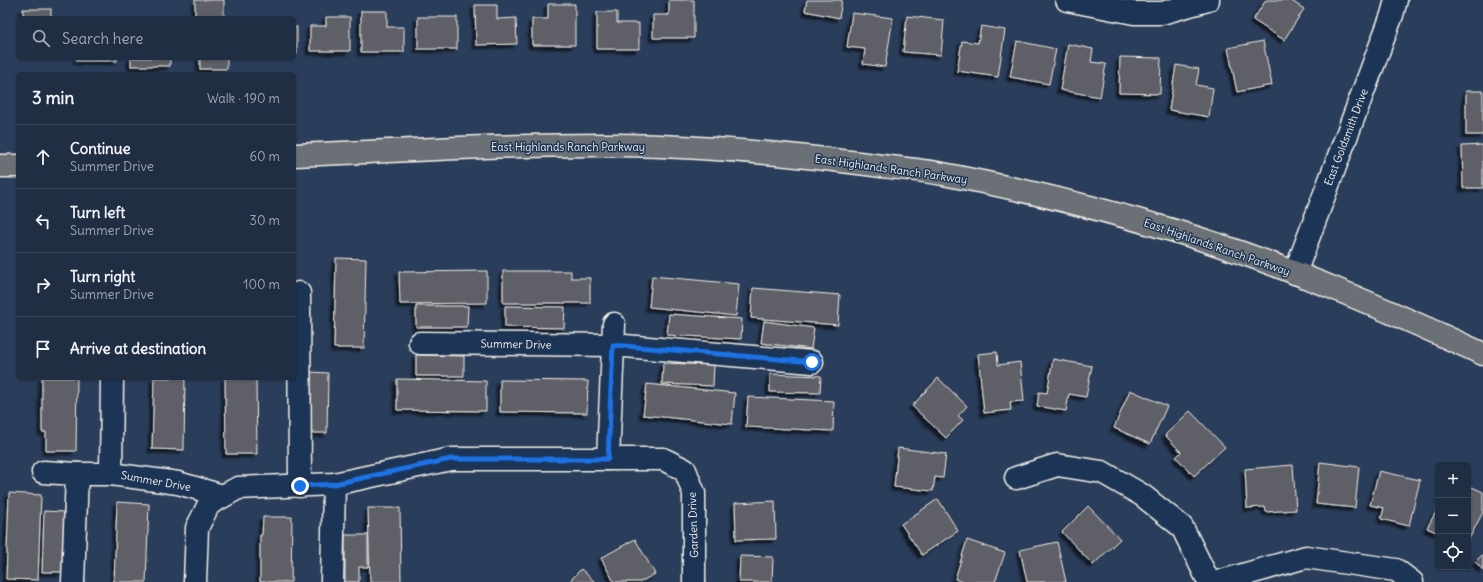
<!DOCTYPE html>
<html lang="en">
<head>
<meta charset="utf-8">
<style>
	:root { --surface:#202e44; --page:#2d3a4f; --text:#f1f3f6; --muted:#a2a8b2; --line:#3d4a5d }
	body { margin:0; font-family:Delius,sans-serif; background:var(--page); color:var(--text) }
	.controls { position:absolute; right:12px; bottom:12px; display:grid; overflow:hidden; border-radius:6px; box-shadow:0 1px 3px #0004 }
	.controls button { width:36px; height:36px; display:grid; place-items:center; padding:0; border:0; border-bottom:1px solid var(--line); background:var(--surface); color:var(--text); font:20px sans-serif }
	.stop { position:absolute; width:12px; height:12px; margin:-9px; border:3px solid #1a73e8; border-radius:50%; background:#fff }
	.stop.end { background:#1a73e8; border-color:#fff; box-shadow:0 1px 4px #0008 }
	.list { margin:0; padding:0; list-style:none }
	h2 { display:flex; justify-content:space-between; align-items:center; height:52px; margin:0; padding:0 16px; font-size:17px }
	h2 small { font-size:13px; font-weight:400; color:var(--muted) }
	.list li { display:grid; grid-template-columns:26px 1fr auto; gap:12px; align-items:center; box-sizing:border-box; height:64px; padding:0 16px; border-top:1px solid var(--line) }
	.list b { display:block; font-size:15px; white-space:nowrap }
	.list p { margin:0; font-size:13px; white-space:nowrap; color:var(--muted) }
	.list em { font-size:13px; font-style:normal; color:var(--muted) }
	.icon { flex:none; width:22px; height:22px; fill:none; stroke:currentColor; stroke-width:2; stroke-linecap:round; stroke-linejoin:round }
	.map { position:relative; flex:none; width:1483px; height:582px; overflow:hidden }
	.search { position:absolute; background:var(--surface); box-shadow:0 1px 3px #0004; left:16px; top:16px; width:280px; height:44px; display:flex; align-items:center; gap:10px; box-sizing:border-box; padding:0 14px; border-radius:6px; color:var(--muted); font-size:15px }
	.panel { position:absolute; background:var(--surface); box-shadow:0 1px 3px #0004; left:16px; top:72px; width:280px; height:308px; border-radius:6px }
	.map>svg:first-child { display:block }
	.building { fill:#5e5e68; stroke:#f4f1e8; filter:url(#shadow) }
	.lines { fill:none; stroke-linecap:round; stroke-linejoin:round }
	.minor-casing { stroke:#f4f1e8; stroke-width:25 }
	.tertiary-casing { stroke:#f4f1e8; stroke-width:25 }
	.primary-casing { stroke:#f4f1e8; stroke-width:25 }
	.minor { stroke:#1d3557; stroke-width:22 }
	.tertiary { stroke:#1d3557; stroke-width:22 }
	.primary { stroke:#6b6f75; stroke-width:22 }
	.route { stroke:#1a73e8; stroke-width:5 }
	.labels { text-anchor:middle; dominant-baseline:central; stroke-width:3; stroke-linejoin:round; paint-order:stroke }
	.street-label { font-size:11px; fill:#f4f1e8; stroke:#1d3557 }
</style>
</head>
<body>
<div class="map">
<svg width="1483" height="582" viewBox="0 0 1483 582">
	<defs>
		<filter id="shadow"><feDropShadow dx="-3.5" dy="3.5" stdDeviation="1" flood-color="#0009"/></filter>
	</defs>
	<rect width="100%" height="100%" fill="#2a3d5a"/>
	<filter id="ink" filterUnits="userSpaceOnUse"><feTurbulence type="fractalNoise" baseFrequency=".025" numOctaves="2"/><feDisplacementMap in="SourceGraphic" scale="8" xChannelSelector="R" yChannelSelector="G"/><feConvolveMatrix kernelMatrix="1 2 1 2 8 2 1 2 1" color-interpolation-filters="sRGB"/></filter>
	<g filter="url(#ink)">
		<g class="building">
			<rect x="195" y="0" width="29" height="17"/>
			<path d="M669,0H694V38H653V15H669Z"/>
			<path d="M807,0H842L839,18L805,11Z"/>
			<path d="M1266,0H1290L1304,9L1284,40L1253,20Z"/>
			<path d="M548,4H575V45H532V19H548Z"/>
			<path d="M475,5H497V19L516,18L517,44L476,45Z"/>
			<rect x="23" y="9" width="28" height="9"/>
			<path d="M361,11H387V27H404V52H361Z"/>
			<path d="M597,12H617V23H639V49H597Z"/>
			<path d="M852,13L893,18L885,67L863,64L865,49L847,47Z"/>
			<path d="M907,16L944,20L941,55L903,52Z"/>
			<path d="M326,17H350V51H310V26H326Z"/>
			<rect x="418" y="17" width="39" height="32"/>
			<path d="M981,26L1005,30L998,77L957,71L962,41L978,43Z"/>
			<rect x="294" y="27" width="3" height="27"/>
			<path d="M1017,41L1056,49L1049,84L1010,77Z"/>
			<path d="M1263,41L1272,85L1237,92L1228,48Z"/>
			<path d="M1068,44L1093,49L1091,62L1106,64L1100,97L1060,90Z"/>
			<path d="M1120,57L1161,58L1160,94L1119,93Z"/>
			<rect x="77" y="58" width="40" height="3"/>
			<rect x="131" y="58" width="39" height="8"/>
			<rect x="200" y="58" width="27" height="11"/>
			<path d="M1176,65L1199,69L1196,85L1213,88L1209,117L1169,110Z"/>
			<rect x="1466" y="91" width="17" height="44"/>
			<path d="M1483,145V188H1463L1462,146Z"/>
			<path d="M336,258L366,259L364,348H334Z"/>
			<path d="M487,271V303L400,304L399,272Z"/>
			<path d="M503,271H571V278H590V303H503Z"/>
			<path d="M652,276L739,284L736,316L649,307Z"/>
			<path d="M753,288L840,295L838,325L751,318Z"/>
			<path d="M416,306H468L467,327H416Z"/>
			<path d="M505,306L565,307L564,328L505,327Z"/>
			<path d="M669,314L742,319L741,339L667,335Z"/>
			<path d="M764,321L814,328L811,349L761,343Z"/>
			<path d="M997,352L998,365L1020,362L1024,401L1010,402L1011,410L984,413L978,354Z"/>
			<path d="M416,355L464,356V376H416Z"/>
			<path d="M1053,359L1092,366L1086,397L1069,394L1066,411L1037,406L1039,392L1047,393Z"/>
			<path d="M663,363L714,365L713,386L662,384Z"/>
			<path d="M310,372L328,373L327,433H308Z"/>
			<path d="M770,374L821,376L820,393L770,392Z"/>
			<path d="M42,378H77L76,451H46V432H42Z"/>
			<path d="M154,378H185L184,450L152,449Z"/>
			<path d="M225,378H256L257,454H226Z"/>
			<path d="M938,378L967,406L958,416L963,420L946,438L912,406Z"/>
			<path d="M397,379L486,381V411L397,410Z"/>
			<path d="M500,380L588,381L587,413L500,412Z"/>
			<path d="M647,384L735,393L732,424L643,415Z"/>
			<path d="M1130,390L1167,406L1150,444L1114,428Z"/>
			<path d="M748,397L834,401L833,431L746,427Z"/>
			<path d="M1190,411L1225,447L1194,476L1176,457L1181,452L1165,435Z"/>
			<path d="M898,448L946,454L943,478L935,477L933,491L894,487Z"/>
			<path d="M1320,462L1359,467L1355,508L1316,504Z"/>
			<path d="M1293,465L1296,510L1266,512L1265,507L1247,508L1245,469Z"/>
			<path d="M1379,471L1420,480L1409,526L1381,519L1384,508L1370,505Z"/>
			<path d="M1472,487L1483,492V512L1468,541V491Z"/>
			<path d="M9,493L41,495L38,580L6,579Z"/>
			<path d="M938,499L958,531L922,555L901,524Z"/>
			<path d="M775,501L776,539L736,540L735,503Z"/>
			<path d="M117,502L149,504L146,582H114Z"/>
			<path d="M1088,506L1120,539L1093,565L1062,532Z"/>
			<path d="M368,508H400L401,582H370Z"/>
			<path d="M1438,508V533L1427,528Z"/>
			<path d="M44,511L65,512L63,572H42Z"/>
			<path d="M263,517H292L291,582H260V535H262Z"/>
			<path d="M345,535H368V567H359V582H345Z"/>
			<path d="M635,539L655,574L640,582H614L601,558Z"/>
			<path d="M967,540L1005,553L995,582H963L955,579Z"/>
			<path d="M1057,542L1066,582H1027L1020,550Z"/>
			<path d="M1483,554V570L1475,562Z"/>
			<path d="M740,556L773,557L772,582H739Z"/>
			<path d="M581,569L595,582H569Z"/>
		</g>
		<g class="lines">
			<defs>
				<g id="minor">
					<path d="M1067,0L1134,13H1162L1208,0"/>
					<path d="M299,293L300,486"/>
					<path d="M420,343L613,345L812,362"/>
					<path d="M608,459L614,324"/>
					<path d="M43,472L77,474H111L178,483L223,496"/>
					<path d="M111,474L112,378"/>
					<path d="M1016,478L1057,465L1102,472L1142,495L1182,527L1209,582"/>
					<path d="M73,582L77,474"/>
					<path d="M195,582L197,528L209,504L238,488L334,484L451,459H663L685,470L694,493V582"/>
					<path d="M332,582L334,484"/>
					<path d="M1218,582L1306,557L1396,570L1412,582"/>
				</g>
				<path id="tertiary" d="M1295,273L1392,15L1396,0"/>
				<g id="primary">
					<path d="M294,155C402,151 511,144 619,145C699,146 779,153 858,163C886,167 915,169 943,174C1021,189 1099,208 1175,231C1281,263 1383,308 1483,354"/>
					<path d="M0,166H18"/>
				</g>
			</defs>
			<use href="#minor" class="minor-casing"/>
			<use href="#tertiary" class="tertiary-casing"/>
			<use href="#primary" class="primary-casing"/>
			<use href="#minor" class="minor"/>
			<use href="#tertiary" class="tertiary"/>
			<use href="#primary" class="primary"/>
		</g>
	</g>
	<g class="lines" filter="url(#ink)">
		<path class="route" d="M300,486L334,484L451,459H608L613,345L812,362"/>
	</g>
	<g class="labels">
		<g class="street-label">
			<text transform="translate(1346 137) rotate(-69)">East Goldsmith Drive</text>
			<text x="568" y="147">East Highlands Ranch Parkway</text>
			<text transform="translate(891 169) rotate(8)">East Highlands Ranch Parkway</text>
			<text transform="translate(1217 247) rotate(19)">East Highlands Ranch Parkway</text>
			<text transform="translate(516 344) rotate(1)">Summer Drive</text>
			<text transform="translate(156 481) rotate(10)">Summer Drive</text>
			<text transform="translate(693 525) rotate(-92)">Garden Drive</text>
		</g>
	</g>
</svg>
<div class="controls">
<button>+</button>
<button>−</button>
<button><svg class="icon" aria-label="locate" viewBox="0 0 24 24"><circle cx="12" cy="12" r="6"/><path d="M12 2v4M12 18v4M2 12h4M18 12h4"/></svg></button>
</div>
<div class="stop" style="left:812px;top:362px"></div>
<div class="stop end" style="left:300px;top:486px"></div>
<div class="search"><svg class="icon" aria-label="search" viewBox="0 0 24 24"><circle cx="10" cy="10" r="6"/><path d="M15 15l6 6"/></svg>Search here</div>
<section class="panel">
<h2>3 min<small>Walk · 190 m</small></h2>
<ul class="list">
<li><svg class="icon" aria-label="ahead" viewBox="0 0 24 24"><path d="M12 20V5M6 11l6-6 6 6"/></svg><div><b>Continue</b><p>Summer Drive</p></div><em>60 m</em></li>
<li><svg class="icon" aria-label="left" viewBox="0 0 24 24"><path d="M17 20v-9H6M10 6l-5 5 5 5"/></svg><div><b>Turn left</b><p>Summer Drive</p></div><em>30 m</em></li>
<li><svg class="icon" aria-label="right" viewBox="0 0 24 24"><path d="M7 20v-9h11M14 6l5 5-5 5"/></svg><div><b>Turn right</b><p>Summer Drive</p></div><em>100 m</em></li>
<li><svg class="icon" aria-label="arrive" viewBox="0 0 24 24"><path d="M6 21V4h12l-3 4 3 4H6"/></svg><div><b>Arrive at destination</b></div></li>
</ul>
</section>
</div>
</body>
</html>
